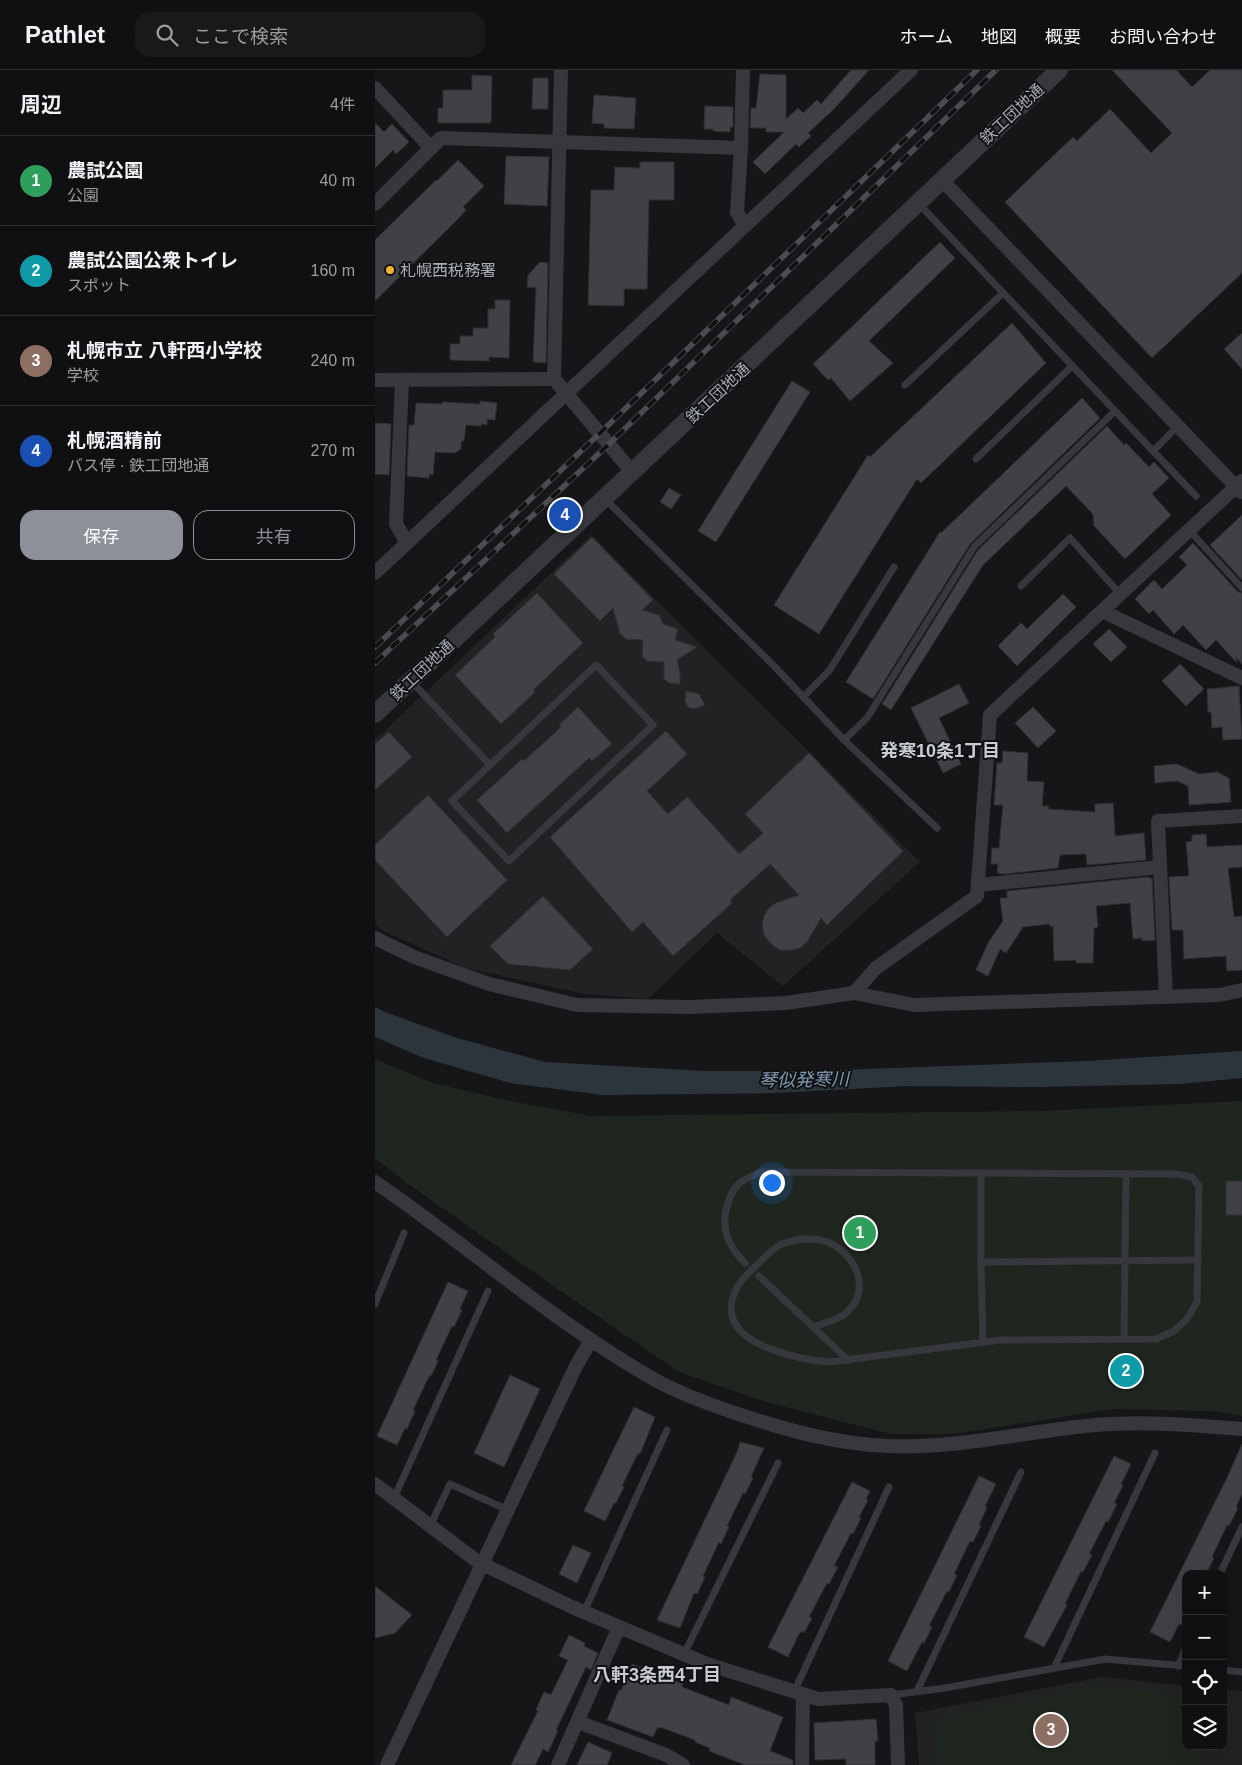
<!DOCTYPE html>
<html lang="ja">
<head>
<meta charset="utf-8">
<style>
	:root { --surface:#101012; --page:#19191b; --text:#f1f3f6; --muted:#9c9d9f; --line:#303032; --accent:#8c9099 }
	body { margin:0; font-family:Arial,"Noto Sans JP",sans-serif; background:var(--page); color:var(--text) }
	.controls { position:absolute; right:15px; bottom:15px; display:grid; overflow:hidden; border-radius:10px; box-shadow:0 5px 20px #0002 }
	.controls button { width:45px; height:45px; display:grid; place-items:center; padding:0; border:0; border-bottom:1px solid var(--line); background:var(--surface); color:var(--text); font:25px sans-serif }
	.you { position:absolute; left:396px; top:1112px; width:18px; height:18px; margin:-12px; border:4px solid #fff; border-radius:50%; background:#1a73e8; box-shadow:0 0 0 8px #1a73e833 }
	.badge { display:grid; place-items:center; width:32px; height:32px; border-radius:50%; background:var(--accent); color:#fff; font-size:16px; font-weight:700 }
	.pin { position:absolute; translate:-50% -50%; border:2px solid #fff; box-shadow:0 1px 5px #0006 }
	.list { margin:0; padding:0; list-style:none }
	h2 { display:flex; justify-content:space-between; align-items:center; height:65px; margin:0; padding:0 20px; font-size:21px }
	h2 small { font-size:16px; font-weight:400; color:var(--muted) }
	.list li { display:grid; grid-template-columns:32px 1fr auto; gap:15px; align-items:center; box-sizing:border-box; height:90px; padding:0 20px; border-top:1px solid var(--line) }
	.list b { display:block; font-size:19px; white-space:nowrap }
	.list p { margin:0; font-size:16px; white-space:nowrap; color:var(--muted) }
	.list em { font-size:16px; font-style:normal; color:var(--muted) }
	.actions { display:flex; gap:10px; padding:15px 20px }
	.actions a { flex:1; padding:11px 0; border:1px solid var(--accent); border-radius:15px; text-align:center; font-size:18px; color:var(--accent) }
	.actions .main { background:var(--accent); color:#fff }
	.icon { flex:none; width:28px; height:28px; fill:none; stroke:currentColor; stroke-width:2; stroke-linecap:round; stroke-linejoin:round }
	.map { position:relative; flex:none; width:867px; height:1695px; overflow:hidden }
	header { display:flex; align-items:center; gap:30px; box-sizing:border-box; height:70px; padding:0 25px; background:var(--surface); border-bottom:1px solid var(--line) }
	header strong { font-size:24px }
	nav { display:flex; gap:28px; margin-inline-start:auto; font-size:18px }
	.search { width:350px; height:45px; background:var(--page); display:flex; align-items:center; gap:12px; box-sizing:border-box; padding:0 18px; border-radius:15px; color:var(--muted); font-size:19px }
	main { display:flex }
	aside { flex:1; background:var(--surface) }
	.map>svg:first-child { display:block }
	.built { fill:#222225 }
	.green { fill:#1e261f }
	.water { fill:#2c353c }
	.building { fill:#404145; stroke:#303034 }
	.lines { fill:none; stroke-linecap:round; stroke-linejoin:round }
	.service { stroke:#37383d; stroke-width:7 }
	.minor { stroke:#37383d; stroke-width:14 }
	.tertiary { stroke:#37383d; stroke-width:18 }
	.rail-casing { stroke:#4a4c52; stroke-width:5.5 }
	.rail { stroke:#111113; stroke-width:4; stroke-dasharray:11; stroke-linecap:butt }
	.poi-dot { fill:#f2b134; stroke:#111113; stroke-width:2 }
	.labels { text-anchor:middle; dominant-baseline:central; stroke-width:4; stroke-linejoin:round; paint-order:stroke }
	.street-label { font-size:16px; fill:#a8adb8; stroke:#111113 }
	.poi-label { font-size:16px; fill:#a8adb8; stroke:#111113; text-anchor:start }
	.neighbourhood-label { font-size:18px; font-weight:bold; fill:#c9ccd4; stroke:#111113 }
	.water-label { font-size:18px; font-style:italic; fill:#7f9bb3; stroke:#111113 }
</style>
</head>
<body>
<header>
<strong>Pathlet</strong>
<div class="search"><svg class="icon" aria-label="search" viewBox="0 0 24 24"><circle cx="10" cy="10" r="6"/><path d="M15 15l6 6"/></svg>ここで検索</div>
<nav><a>ホーム</a><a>地図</a><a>概要</a><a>お問い合わせ</a></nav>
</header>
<main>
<aside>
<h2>周辺<small>4件</small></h2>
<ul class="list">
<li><span class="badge" style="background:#2e9e5b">1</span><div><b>農試公園</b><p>公園</p></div><em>40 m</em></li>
<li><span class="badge" style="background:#0f9aa8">2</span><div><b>農試公園公衆トイレ</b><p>スポット</p></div><em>160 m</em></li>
<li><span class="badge" style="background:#8d6e63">3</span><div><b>札幌市立 八軒西小学校</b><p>学校</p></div><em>240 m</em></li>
<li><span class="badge" style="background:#1a4fb4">4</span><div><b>札幌酒精前</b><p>バス停 · 鉄工団地通</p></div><em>270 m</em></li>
</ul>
<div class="actions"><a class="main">保存</a><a>共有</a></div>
</aside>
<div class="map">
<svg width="867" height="1695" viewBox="0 0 867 1695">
	<rect width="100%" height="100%" fill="#161618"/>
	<g class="built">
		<path d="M216,465L545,792L408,916L342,863L273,929L210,924L91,898L8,861L0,854V670Z"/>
		<path d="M727,1607L811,1616V1676H848V1619L867,1621V1695H544L540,1643Z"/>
	</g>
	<g class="green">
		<path d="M0,989L58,1013L135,1031L216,1046L667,1041L867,1031V1346L837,1341L739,1339L579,1364H516L395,1333L304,1302L177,1215L29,1111L0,1088Z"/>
		<path d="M720,1615L811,1625V1676H827L828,1695H560L558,1649Z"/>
	</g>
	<path class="water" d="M0,937L10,942L79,967L170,992L330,1001H435L711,991L867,981V1008L805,1014L658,1017L532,1016L400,1023L228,1025L135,1013L46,987L0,967Z"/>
	<g class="building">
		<path d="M476,0H494L459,39L433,63L436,66L424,77L421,74L390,104L378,92L409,62H391V58H375L376,38H381L385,4L411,5V49L423,38L428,43L442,30L446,34Z"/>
		<path d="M737,0H801L817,17L835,0H867V203L777,288L630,132L698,67L702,71L735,39L776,83L797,63Z"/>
		<path d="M97,5L117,6L116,53H63V38H68V20H97Z"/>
		<path d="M158,8H173V39H157Z"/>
		<path d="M219,25L261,28L259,59L229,58V54L217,53Z"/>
		<path d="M330,36L358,37V57H355V62L338,61V59H329Z"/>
		<path d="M0,53L9,62L17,54L34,72L21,84L18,80L0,98Z"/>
		<path d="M131,86L174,87L172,136L129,134Z"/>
		<path d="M83,90L109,116L88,137L91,140L81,151L0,231V170L61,110L62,111Z"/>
		<path d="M265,92H299V130H274L272,219H249V236L213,235L216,120H239L240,97L265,98Z"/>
		<path d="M565,172L580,188L494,271L518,293L475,331L456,308L453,310L438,294Z"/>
		<path d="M165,192L173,193L171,293L158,292L161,218L152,217L153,205Z"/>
		<path d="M120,230H135L134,288L114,287V291L75,290V274H85V266H98V258H113V239H120Z"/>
		<path d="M637,253L671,293L546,413L542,409L444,564L399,535L493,385L495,387Z"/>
		<path d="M867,263V299L849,279Z"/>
		<path d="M417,311L435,322L341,472L323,461Z"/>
		<path d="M707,328L725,348L595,474L498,629L471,612L565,462L566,463Z"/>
		<path d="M105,331L122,333L120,350L112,349V355L106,354V356L91,355L89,371H86V379L80,383L60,382L58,405L54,404V408L32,406L34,355H39L41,333L67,334V332L105,334Z"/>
		<path d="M0,353L16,354L14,405L0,404Z"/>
		<path d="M732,356L749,375L751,373L774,397L779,392L794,408L777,424L796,445L750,489L719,456L718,444L691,416L608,495L516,640L507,634L603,480Z"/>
		<path d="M294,418L306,425L296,439L285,432Z"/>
		<path d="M867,445V510L835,475Z"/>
		<path d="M217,467L278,530L267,540L284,545L288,554L303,559L300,570L322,577L302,590L305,603V614L294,613L289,609V592L272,591L267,586L268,570L251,569L245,564L238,538L225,551L179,504Z"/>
		<path d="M818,473L863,522L867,523V594L861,587L862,593L841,570L831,580L808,555L799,564L778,540L774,544L760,529L779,510L787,519L812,495L804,487Z"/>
		<path d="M162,523L208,573L158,620L160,622L126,654L80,605L120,567L118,564Z"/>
		<path d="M688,524L701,537L642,596L623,576L646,553L652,559Z"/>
		<path d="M734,559L752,577L736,592L718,574Z"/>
		<path d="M805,594L829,619L811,636L787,611Z"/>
		<path d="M584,614L594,633L564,648L586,694L568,703L536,638Z"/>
		<path d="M864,616L867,669L848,670L847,657L837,658L836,642H833L832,619Z"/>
		<path d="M311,621L324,624L330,635L319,639L313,637L310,631Z"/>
		<path d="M203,637L237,674L217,691L214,688L132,763L102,730L147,689L149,691L186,657L184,655Z"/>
		<path d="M658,637L681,661L663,678L640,653Z"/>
		<path d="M291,661L312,684L272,721L293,744L312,727L364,784L388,763L370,744L434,683L528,781L452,855L446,848L432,872L425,878L417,880H405L397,875L389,865L387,855L389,846L394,838L401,833L424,825L395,794L355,830L357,833L298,886L268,852L257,862L175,767Z"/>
		<path d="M14,662L37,687L0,720V674Z"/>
		<path d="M628,681L653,683L652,711L669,712L667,736H674L673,739L720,742V734L738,733L740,766L769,763L771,790L712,795L711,784L685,785L683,798L630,804L622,803L623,794H616L617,778H624L628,735H619L622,693H627Z"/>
		<path d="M802,694L824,704L842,702L854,708L856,732L814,735L813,716L802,711L780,713L779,696Z"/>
		<path d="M53,725L132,810L72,867L0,790V775Z"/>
		<path d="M831,764L832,777L867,775V797L853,798L859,847L867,846V900L852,901L851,886L809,889L808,860H797L794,807L814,806L811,772L817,771V765Z"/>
		<path d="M773,807L774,808H777L780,870L767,871V868L758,869L755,833L721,836L723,857L719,858L718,893H701V890L679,891L678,856L675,857V854L648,857L631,883L625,879L613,906L601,900L613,873L628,851L625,828H632V821Z"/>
		<path d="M168,826L218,879L195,900L133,894L115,876Z"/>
		<rect x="851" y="1111" width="16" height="34"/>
		<path d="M73,1212L93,1221L85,1239L87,1240L79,1257L77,1256L61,1290L63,1291L56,1306H54L38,1340L40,1341L32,1359L30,1358L22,1375L2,1366Z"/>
		<path d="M741,1294H762L761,1308H741Z"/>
		<path d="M135,1305L165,1319L129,1397L99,1383Z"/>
		<path d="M259,1337L280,1347L265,1384L263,1383L247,1416L249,1417L241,1433H239L230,1451L209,1441Z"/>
		<path d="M365,1372L389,1378L376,1407L378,1408L370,1424L368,1423L352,1456L354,1457L346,1474L344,1472L328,1506L330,1507L322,1524L319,1523L305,1558L282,1550L362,1382Z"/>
		<path d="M867,1374V1424L861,1437L863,1438L854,1456L852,1455L837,1487L839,1488L831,1504H811V1547L807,1555L804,1554L795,1572L775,1562L851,1410Z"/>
		<path d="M739,1386L756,1394L746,1414L748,1415L739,1433L742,1434L733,1452L731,1451L714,1484L717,1485L708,1502L706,1501L690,1534L692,1535L669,1577L649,1567Z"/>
		<path d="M604,1406L621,1414L610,1436L612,1437L604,1455L606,1456L598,1472L595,1471L579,1504L582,1505L574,1522L572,1521L554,1556L557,1557L549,1573L547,1572L532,1601L513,1591Z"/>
		<path d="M477,1412L495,1421L491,1429L493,1430L484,1447L486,1448L478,1464L476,1463L459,1496L463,1497L454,1514L452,1513L434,1547L437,1548L429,1563L427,1561L424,1564L413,1587L393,1577Z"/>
		<path d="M198,1475L216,1483L202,1513L184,1504Z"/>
		<path d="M0,1516L37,1545L20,1563L0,1568Z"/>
		<path d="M194,1565L210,1573L209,1576L223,1583L216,1600L211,1597L181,1660L183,1661L173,1682L168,1679L160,1695H136L163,1641L161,1640L169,1622L176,1625L193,1590L184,1586Z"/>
		<path d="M257,1594L308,1614L307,1617L354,1635L356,1627L408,1647L395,1681L418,1690V1695H370L334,1681L335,1678L320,1672V1670L285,1657L284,1658H282L278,1667L232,1650L244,1620L246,1621Z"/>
		<path d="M501,1649L503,1671H500V1695H471V1689L440,1690L439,1653Z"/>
		<path d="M213,1672L237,1683L232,1695H202Z"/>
	</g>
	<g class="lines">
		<g class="service">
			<path d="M543,133L778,381L803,356"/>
			<path d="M530,315L628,223"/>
			<path d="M778,381L821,426"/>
			<path d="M601,389L697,296"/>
			<path d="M230,429L400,597L469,670L562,758"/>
			<path d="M814,460L867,518"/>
			<path d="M646,516L695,468L745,524"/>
			<path d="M221,595L278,655L134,791L77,731Z"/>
			<path d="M36,611L115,695"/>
			<path d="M428,627L454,601L519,497"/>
			<path d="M469,670L492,648L599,477L740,341"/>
			<path d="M606,1103V1192"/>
			<path d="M370,1193C352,1175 345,1157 353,1133C355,1125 359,1118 365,1113C370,1108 380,1105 386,1102L801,1104L817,1107L824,1116L822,1232L812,1249L799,1261L781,1269L626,1270L455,1292C428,1290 368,1278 358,1249C354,1238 358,1225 363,1216C367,1208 399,1177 407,1174C425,1167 449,1166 465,1179C486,1197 493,1224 470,1244C461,1251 448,1253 438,1257"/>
			<path d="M384,1206L473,1290"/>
			<path d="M0,1234L29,1163"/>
			<path d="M749,1269L751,1104"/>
			<path d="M608,1272L606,1192L823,1190"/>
			<path d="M19,1428L113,1221"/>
			<path d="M55,1456L75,1414L133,1440"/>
			<path d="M845,1504L867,1457"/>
			<path d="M209,1542L292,1360"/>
			<path d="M309,1584L403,1393"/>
			<path d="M803,1596L811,1578"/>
			<path d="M679,1598L780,1383"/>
			<path d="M848,1600L867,1602"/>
			<path d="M542,1621L646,1402"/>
			<path d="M419,1622L514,1417"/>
			<path d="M516,1625L570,1618L730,1589L811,1596"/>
		</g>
		<g class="minor">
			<path d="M186,0L179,309L258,403"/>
			<path d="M368,0L366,78L362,142L370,156"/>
			<path d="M0,18L56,78"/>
			<path d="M567,110L866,422"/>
			<path d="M0,134L66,68L366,78"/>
			<path d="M0,310L179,309"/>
			<path d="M27,310L21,454L32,473"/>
			<path d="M0,503L536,0"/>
			<path d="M727,541L867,608"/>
			<path d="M603,815L785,797"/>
			<path d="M0,868L39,887L114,914L202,935L313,937L411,933L479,923L539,935L844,925L867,920"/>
			<path d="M479,923L501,898L602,826L615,645L867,411"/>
			<path d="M791,927L783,751L867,746"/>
			<path d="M0,1112C95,1177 182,1255 282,1311C306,1324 331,1333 357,1342C408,1359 459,1374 513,1376C583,1379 652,1361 720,1355C769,1351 818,1355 867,1359"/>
			<path d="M0,1414L103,1492L197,1537L332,1594L443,1629L516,1625L521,1635L523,1695"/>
			<path d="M203,1652L291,1685L308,1695"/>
			<path d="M12,1695L201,1296L216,1270"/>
			<path d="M183,1695L244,1557"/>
			<path d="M427,1695L428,1624"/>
		</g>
		<path class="tertiary" d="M0,644L684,0"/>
		<defs>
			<g id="rail">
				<path d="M0,577L224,364L602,0"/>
				<path d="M0,593L234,374L621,0"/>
			</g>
		</defs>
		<use href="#rail" class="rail-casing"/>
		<use href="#rail" class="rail"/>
	</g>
	<circle class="poi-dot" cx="15" cy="200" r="5"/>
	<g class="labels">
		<g class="street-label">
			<text transform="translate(637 44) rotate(-43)">鉄工団地通</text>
			<text transform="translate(343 323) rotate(-43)">鉄工団地通</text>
			<text transform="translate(47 600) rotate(-43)">鉄工団地通</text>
		</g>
		<g class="poi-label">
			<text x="25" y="200">札幌西税務署</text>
		</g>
		<g class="neighbourhood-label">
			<text x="565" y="681">発寒10条1丁目</text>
			<text x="282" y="1605">八軒3条西4丁目</text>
		</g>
		<g class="water-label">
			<text transform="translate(429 1010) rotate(-1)">琴似発寒川</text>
		</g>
	</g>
</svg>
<div class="controls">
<button>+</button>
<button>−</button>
<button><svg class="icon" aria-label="locate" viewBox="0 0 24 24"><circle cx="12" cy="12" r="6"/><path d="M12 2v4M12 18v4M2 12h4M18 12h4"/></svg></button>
<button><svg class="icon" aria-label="layers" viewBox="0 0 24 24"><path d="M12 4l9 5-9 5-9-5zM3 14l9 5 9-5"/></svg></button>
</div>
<div class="you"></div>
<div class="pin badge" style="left:485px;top:1163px;background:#2e9e5b">1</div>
<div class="pin badge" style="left:751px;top:1301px;background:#0f9aa8">2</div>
<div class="pin badge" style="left:676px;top:1660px;background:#8d6e63">3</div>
<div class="pin badge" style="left:190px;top:445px;background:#1a4fb4">4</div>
</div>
</main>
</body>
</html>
